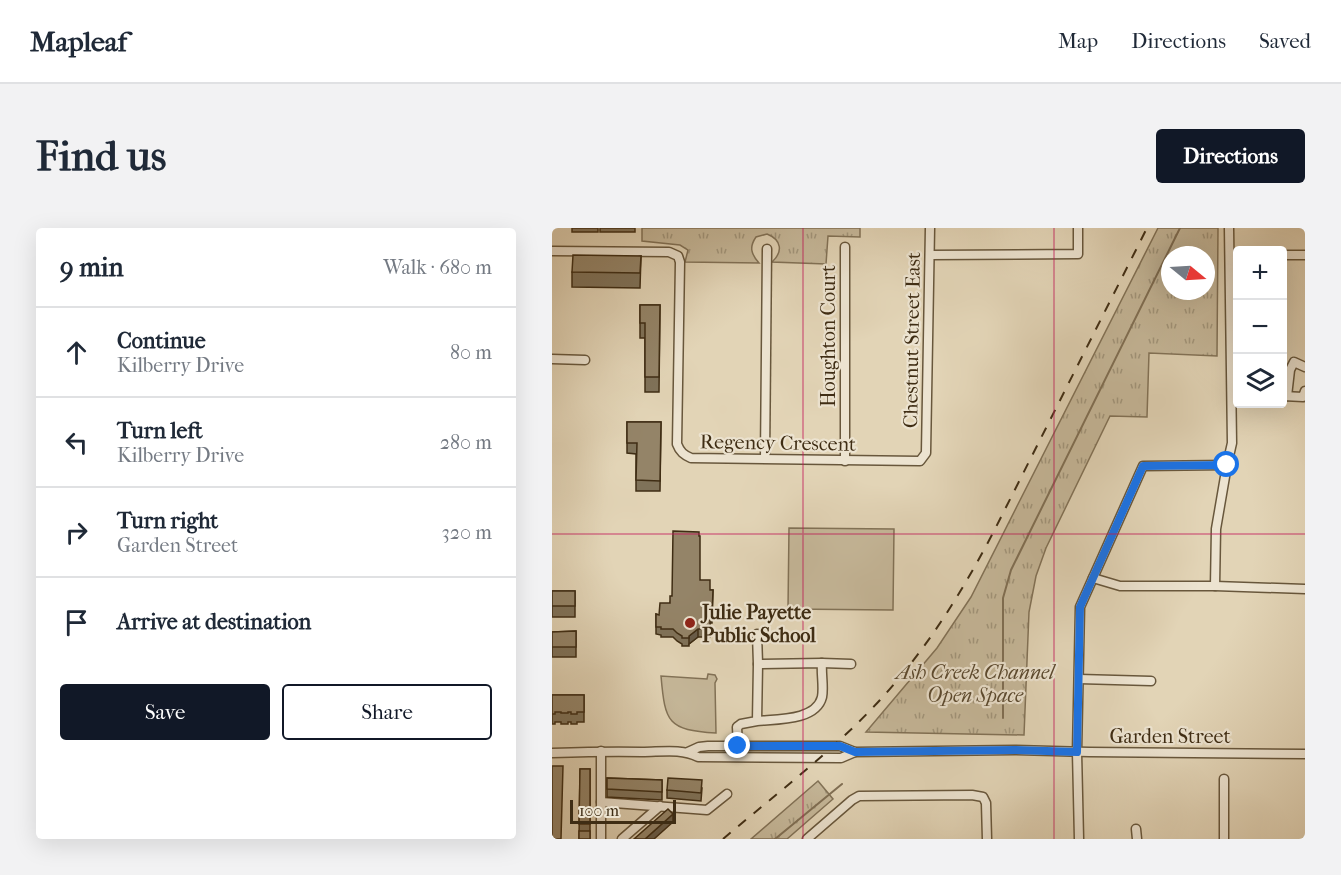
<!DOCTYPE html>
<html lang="en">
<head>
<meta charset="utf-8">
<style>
	:root { --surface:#fff; --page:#f2f2f3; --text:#1f2937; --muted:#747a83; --line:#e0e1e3; --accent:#111827 }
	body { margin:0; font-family:"IM FELL French Canon",serif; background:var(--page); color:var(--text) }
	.controls { position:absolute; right:18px; top:18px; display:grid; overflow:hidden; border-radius:6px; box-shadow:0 6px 24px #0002 }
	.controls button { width:54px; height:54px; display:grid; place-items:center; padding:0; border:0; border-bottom:2px solid var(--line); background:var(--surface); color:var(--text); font:30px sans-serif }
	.compass { position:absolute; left:609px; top:18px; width:54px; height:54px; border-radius:50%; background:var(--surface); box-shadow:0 6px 24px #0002; rotate:108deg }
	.scale { position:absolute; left:18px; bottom:15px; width:106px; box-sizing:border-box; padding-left:6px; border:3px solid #3f2d14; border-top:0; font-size:16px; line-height:21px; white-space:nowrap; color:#3f2d14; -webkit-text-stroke:4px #ece3d0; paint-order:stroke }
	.stop { position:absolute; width:18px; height:18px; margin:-14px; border:4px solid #1a73e8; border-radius:50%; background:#fff }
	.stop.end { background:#1a73e8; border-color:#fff; box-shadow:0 2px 6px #0008 }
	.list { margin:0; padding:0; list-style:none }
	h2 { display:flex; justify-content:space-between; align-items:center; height:78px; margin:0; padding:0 24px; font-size:26px }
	h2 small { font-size:20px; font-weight:400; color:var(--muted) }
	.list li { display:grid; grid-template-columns:39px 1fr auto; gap:18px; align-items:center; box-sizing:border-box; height:90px; padding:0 24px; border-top:2px solid var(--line) }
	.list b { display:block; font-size:22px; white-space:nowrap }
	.list p { margin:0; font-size:20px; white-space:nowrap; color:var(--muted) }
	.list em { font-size:20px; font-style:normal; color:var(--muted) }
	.actions { display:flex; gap:12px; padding:18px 24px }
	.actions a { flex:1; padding:14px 0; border:2px solid var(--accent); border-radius:6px; text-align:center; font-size:21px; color:var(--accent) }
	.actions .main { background:var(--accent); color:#fff }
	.icon { flex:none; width:33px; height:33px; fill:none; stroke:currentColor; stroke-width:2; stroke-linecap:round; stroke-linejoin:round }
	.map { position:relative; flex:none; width:753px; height:611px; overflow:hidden; border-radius:6px }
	header { display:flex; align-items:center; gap:36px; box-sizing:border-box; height:84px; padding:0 30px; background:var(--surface); border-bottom:2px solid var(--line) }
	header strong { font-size:28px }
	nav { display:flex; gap:33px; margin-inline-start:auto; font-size:21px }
	.intro { display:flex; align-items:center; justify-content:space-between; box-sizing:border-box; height:144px; padding:0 36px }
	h1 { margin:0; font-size:42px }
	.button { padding:15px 27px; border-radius:6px; background:var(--accent); color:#fff; font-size:21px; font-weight:700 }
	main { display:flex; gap:36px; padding:0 36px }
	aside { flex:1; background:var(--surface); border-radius:6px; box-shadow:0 6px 24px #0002 }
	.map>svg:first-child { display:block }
	.green { fill:#c6b89a; stroke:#827257; stroke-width:1.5 }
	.park { fill:url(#park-tufts); stroke:#827257; stroke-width:1.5; fill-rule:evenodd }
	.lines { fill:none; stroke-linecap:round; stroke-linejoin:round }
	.stream { stroke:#806f54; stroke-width:2 }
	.minor-casing { stroke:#68573c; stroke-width:11 }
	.minor { stroke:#ece3d0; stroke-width:8 }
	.rail { stroke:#3f2d14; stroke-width:2; stroke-dasharray:10 10; stroke-linecap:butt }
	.wall { fill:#7f7259; stroke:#3f2d14; stroke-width:1.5 }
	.shaded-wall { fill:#685c49; stroke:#3f2d14; stroke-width:1.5 }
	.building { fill:#948468; stroke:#3f2d14; stroke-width:1.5 }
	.route { stroke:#1a73e8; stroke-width:8 }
	.grid { fill:none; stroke:#c2185b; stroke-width:1.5; stroke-opacity:0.55 }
	.poi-dot { fill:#8f2418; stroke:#ece3d0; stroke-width:2 }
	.labels { text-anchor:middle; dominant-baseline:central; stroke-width:4.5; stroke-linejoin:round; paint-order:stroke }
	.street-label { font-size:20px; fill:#3f2d14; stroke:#ece3d0 }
	.poi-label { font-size:20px; font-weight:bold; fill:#3f2d14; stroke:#ece3d0; text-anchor:start }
	.park-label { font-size:20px; font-style:italic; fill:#5a492f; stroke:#ece3d0 }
</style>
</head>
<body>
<header>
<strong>Mapleaf</strong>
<nav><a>Map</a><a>Directions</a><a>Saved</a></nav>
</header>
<div class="intro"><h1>Find us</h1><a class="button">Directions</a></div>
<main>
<aside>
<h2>9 min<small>Walk · 680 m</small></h2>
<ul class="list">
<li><svg class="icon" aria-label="ahead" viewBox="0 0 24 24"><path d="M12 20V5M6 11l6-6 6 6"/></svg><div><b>Continue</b><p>Kilberry Drive</p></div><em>80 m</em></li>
<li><svg class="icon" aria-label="left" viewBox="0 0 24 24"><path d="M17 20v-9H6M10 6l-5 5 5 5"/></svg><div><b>Turn left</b><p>Kilberry Drive</p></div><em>280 m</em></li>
<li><svg class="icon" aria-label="right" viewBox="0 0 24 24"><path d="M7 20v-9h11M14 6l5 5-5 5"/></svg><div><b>Turn right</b><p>Garden Street</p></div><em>320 m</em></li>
<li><svg class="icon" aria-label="arrive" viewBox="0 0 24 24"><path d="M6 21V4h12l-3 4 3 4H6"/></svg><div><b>Arrive at destination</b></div></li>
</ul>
<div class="actions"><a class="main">Save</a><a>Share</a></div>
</aside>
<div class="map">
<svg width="753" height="611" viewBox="0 0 753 611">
	<defs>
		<pattern id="park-tufts" width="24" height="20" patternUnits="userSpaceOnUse" patternTransform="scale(1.5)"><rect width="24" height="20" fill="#c6b89a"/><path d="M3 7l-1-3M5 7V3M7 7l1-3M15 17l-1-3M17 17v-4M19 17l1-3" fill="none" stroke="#a2967c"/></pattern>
	</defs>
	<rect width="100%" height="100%" fill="#e2d4b6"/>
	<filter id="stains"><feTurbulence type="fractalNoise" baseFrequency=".00333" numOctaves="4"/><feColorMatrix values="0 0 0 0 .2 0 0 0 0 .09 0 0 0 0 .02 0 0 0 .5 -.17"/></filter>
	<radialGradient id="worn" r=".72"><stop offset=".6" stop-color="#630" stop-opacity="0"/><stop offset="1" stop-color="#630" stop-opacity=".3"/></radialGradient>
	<g class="green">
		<path d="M237,300L342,301L341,382L236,381Z"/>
		<path d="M156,446L163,447L165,451L163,455L164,505C116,502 113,495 109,448L155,451Z"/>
	</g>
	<g class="park">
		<path d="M90,0H308V9L276,8L274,36L220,34C231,24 230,12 215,6L204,9C197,19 199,26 207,35L133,34L136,22L128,17L90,13Z"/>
		<path d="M606,0H666L665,128L597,125L595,189L558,188L494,320L484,348L477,384L472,507L314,504L385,420L419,369ZM618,27H654V63H618Z"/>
		<path d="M266,553L281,571L235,611H199Z"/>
	</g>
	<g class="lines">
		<g class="stream">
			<path d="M451,490V370L459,342L628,0"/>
			<path d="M223,611L290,556"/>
		</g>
		<defs>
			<g id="minor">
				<path d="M0,23L117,24L126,28L128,34L125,216C128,224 132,227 139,230L368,233L374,225L378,0"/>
				<path d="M378,27L526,26V0"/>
				<path d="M730,27H753"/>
				<path d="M0,131L33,132"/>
				<path d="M731,168L751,169L753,163"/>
				<path d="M735,168L738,142L742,134L753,139"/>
				<path d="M213,230L215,21"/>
				<path d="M293,233V19"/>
				<path d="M541,350L568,358H663L753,361"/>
				<path d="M663,358L664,301L675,237L680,215L677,0"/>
				<path d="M205,406L206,436"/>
				<path d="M270,435L299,436"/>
				<path d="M527,451L599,453"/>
				<path d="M183,523L186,518L185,499L189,496L205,493L206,436L270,435C269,446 272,459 270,469C264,493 224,491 205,493"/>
				<path d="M136,524L147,519L156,518H288L303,524L463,522L537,524L753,526"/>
				<path d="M0,525C30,524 60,523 90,524C109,524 129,520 146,529L289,530L303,524"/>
				<path d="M672,551V611"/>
				<path d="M49,574V523"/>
				<path d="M584,601L585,611"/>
				<path d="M49,611V574L155,582L175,566"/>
				<path d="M70,611L108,578"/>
				<path d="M255,611L300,572L307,568L420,567L431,569L434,575L435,611"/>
				<path d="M527,611L525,524L528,379L591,238L675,237"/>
			</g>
		</defs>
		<use href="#minor" class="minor-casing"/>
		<use href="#minor" class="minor"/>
		<path class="rail" d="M171,611C224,566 281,523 328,472C375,421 410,364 442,303L595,0"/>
	</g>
	<g class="wall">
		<rect x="20" y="0" width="26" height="4"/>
		<rect x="48" y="0" width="35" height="4"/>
		<path d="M89,28L88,60L20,59V44Z"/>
		<path d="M88,77H108L107,164H93V110H88Z"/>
		<path d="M75,194H109L108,263H84V226L75,225Z"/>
		<path d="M148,352L158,362H161L160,395H158V409H146L137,416V418H130V416L125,413L121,409H109V407L104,406V386L107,387L118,375L120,368Z"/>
		<rect x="0" y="363" width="23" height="26"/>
		<path d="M24,403V429H0V404Z"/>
		<path d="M0,467H32V494H25V496H19V494H16V496H9V494H3V496H0Z"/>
		<path d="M28,541H38V611H27Z"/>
		<path d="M55,550L110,552V572L55,569Z"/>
		<path d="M150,560L149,573L115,570V562Z"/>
	</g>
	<g class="shaded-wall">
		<path d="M146,401V409L137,416V408Z"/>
		<path d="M121,586V594L102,611H93Z"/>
	</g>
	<g class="building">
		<path d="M21,27L89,28L88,45L20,44Z"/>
		<path d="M88,77H108L107,149H93V95H88Z"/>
		<path d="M75,194H109L108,253L84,252L85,215H75Z"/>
		<path d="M121,303L147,304V308H148V352H158V362H161L160,387H158V401H146L137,408V410H130V408L125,405L121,401H109V399H104V386L107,387L108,375H118V368H120Z"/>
		<rect x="0" y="363" width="23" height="15"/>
		<path d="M24,403V419H0V404Z"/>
		<path d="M0,467H32V484H25V486H19V484H16V485H9V484H3V486H0Z"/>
		<path d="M0,538H11L9,611H0Z"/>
		<path d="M28,541H38V596H27Z"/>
		<path d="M55,550L110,552V564L55,561Z"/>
		<path d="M116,550L150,552L149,565L115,562Z"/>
		<path d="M116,581L121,586L93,611H82Z"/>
		<rect x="27" y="603" width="11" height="8"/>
	</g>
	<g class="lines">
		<path class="route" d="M186,518H288L303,524L463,522L525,524L528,379L591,238L675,237"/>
	</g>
	<path class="grid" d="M251,0V611M502,0V611M0,306H753"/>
	<circle class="poi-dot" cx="138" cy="395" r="6"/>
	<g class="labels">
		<g class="street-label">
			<text transform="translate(276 108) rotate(-90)">Houghton Court</text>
			<text transform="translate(360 112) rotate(-89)">Chestnut Street East</text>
			<text transform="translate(226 215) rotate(1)">Regency Crescent</text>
			<text x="618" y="508">Garden Street</text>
		</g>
		<g class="poi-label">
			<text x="150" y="384">Julie Payette<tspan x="150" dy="23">Public School</tspan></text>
		</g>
		<g class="park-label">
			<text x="423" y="444">Ash Creek Channel<tspan x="423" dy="23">Open Space</tspan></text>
		</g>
	</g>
	<rect width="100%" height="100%" filter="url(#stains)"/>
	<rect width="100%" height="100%" fill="url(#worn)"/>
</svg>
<div class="controls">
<button>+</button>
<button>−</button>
<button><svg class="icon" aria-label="layers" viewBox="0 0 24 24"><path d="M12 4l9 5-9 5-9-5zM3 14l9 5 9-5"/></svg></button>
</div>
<svg class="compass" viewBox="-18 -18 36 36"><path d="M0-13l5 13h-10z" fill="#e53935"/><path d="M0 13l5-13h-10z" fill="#747a83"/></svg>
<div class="scale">100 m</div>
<div class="stop" style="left:675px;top:237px"></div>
<div class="stop end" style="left:186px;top:518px"></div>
</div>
</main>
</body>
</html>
